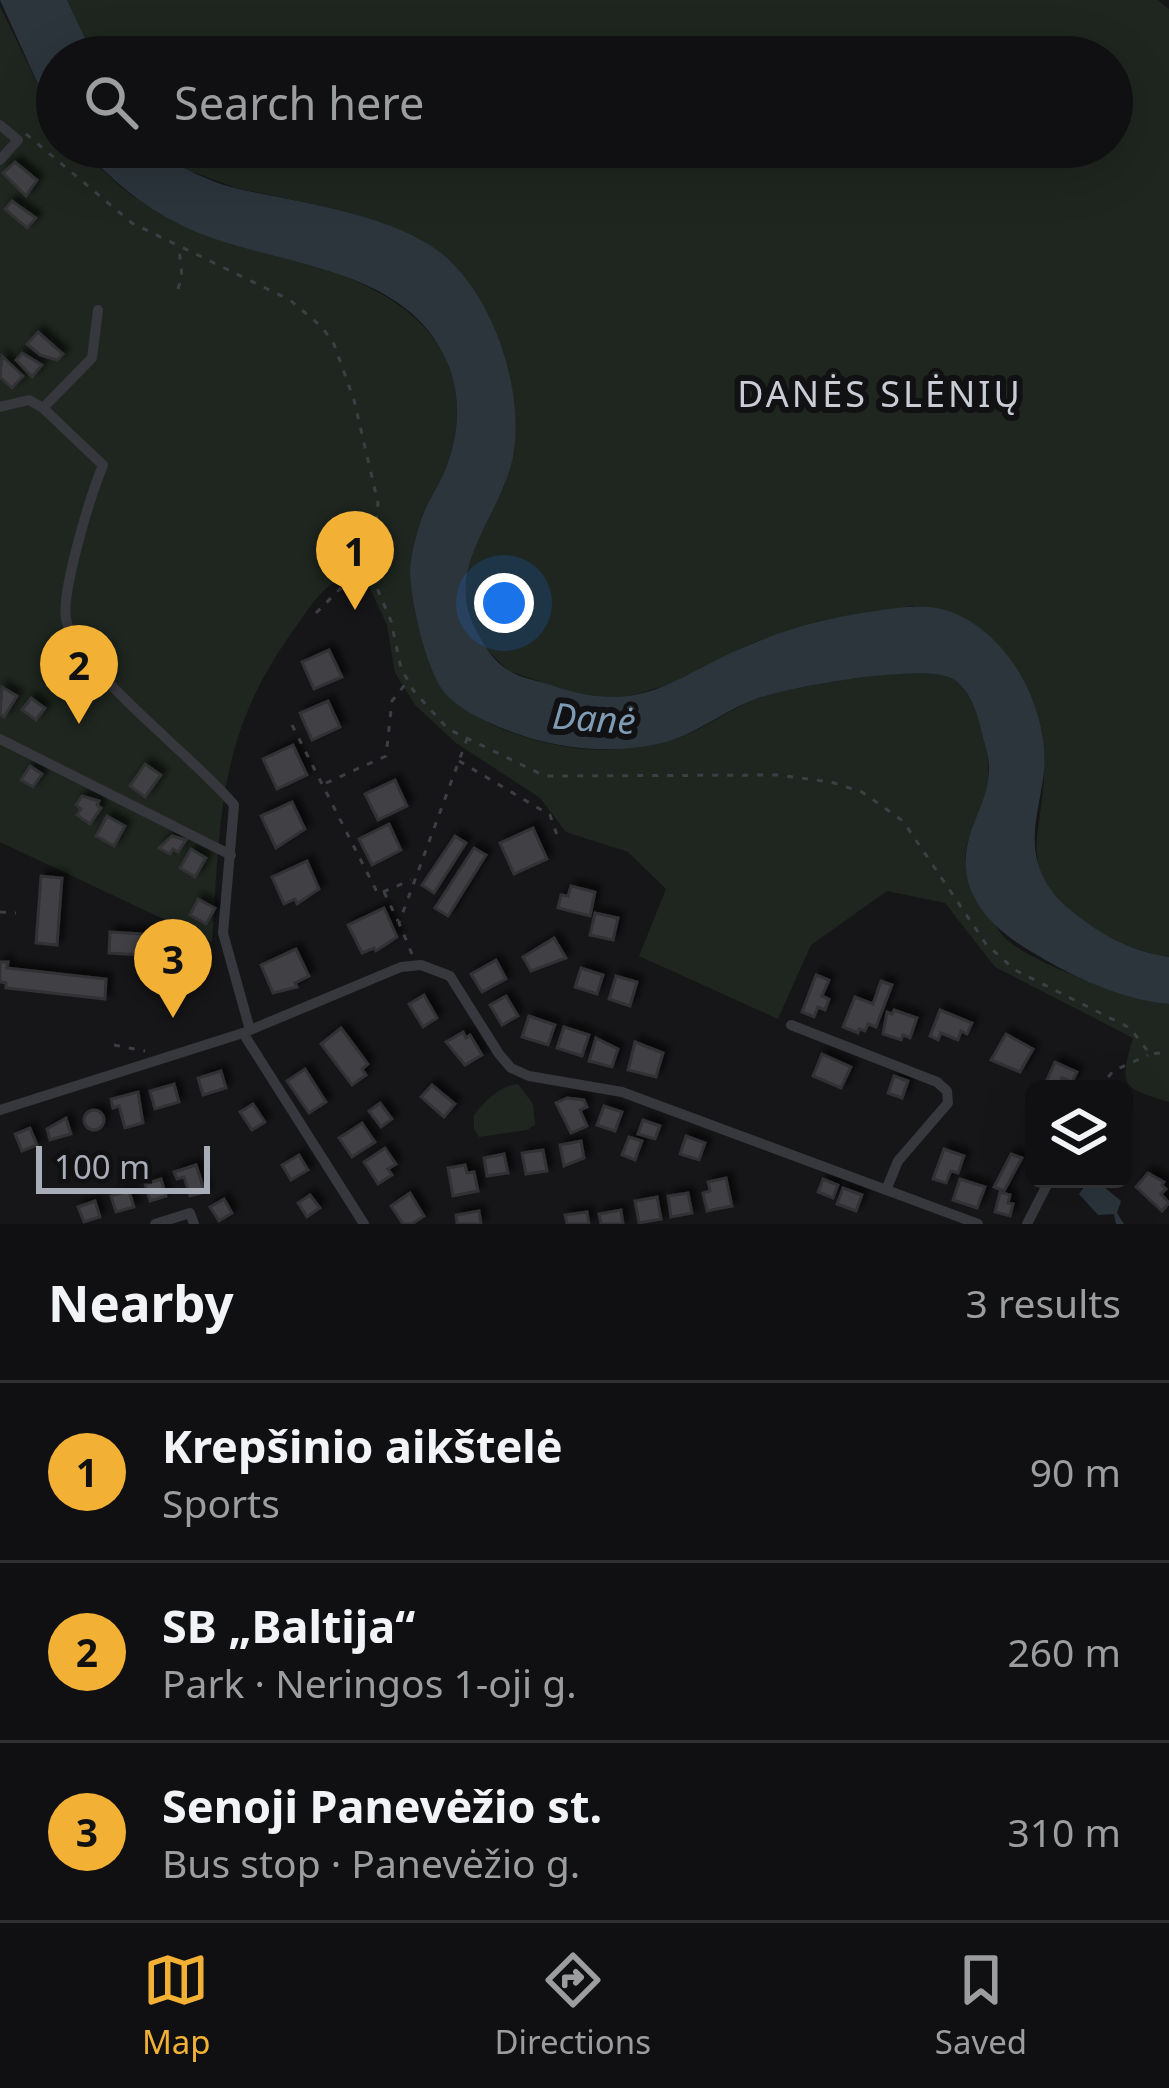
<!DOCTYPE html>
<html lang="en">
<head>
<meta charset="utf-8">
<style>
	:root { --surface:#101012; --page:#1e1e20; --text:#f1f3f6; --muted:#9c9d9f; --line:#303032; --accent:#f2b134 }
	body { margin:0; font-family:"Noto Sans",sans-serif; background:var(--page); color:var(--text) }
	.controls { position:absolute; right:36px; bottom:36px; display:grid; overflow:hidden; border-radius:18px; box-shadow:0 12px 48px #0002 }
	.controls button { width:108px; height:108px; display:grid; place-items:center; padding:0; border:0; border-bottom:3px solid var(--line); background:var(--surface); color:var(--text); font:60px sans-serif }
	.scale { position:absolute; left:36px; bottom:30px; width:174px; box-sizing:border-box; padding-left:12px; border:6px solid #a8adb8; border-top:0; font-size:33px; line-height:42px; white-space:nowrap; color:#a8adb8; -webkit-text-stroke:9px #111113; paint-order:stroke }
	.you { position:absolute; left:504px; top:603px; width:42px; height:42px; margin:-30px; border:9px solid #fff; border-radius:50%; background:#1a73e8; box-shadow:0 0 0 18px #1a73e833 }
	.badge { display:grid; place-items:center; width:78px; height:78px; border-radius:50%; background:var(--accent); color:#111; font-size:39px; font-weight:700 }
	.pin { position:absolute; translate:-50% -99px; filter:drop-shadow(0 3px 6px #0008) }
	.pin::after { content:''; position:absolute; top:63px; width:42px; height:36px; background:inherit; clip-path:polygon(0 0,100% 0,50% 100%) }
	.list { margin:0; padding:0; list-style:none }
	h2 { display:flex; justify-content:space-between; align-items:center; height:156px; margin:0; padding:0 48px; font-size:51px }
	h2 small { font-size:39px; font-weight:400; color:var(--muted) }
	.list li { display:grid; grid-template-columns:78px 1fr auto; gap:36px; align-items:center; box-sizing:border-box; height:180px; padding:0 48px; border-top:3px solid var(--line) }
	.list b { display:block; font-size:45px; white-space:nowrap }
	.list p { margin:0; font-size:39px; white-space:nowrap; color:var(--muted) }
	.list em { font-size:39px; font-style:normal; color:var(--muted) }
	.icon { flex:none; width:66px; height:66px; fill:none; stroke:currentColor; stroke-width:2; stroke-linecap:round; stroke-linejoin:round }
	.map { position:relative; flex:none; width:1169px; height:1224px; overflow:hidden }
	.search { position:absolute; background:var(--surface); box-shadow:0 12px 48px #0002; left:36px; right:36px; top:36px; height:132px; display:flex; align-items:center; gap:30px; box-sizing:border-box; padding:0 42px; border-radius:66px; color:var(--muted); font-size:45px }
	.sheet { height:696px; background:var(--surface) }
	nav { display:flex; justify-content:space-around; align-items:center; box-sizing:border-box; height:168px; border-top:3px solid var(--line); background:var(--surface); font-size:33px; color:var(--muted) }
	nav a { display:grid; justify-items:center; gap:6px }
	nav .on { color:var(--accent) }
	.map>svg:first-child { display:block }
	.green { fill:#1e261f }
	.water { fill:#2c353c }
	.building { fill:#404145; stroke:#303034; stroke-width:3; filter:url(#shadow) }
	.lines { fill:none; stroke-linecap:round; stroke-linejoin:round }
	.path { stroke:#3d3f44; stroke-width:3; stroke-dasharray:6 9; stroke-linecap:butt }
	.street { stroke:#37383d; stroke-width:10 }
	.labels { text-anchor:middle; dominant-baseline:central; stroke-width:12; stroke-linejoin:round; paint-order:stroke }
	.neighbourhood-label { font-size:36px; letter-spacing:3px; fill:#c9ccd4; stroke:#111113 }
	.water-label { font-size:36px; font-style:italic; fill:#7f9bb3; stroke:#111113 }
</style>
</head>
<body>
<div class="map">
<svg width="1169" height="1224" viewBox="0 0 1169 1224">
	<defs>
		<filter id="shadow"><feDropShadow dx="5.5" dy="-5.5" stdDeviation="3" flood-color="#0009"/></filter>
	</defs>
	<rect width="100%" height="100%" fill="#161618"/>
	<g class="green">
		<path d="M67,0H1158L1169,9V957C1139,953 1109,939 1084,921C1010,866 1045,838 1044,764C1044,745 1039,727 1036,709L913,606L819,621L755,642L671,684L616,700L588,698L509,671L484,647L470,619L464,590L470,554L504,487L513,401L322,206L236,188L185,169L154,147H1112V57H94Z"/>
		<path d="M0,6L43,95L57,114V147H82C100,168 118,187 142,202C228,254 404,260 447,362C462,397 459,433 446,468C439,488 424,505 419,525C401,588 418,664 466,708C489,729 537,742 567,747C598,752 635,750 666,742C698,734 725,711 756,699C787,687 925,662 952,678C980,694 994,766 987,795C981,817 962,840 966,863C967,875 995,926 1003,936C1026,962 1134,1000 1169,1004V1102C1121,1087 1119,1087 1133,1038L995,967L945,903L887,891L811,945L778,1019L639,956L666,889L628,852L566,832L540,798L456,743L415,705L395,673L387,625L362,571C328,577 314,601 295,628C217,735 221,816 212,942L0,842Z"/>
		<path d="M518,1084L533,1104L535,1125L527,1130L479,1137L474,1129V1115C486,1100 499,1086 518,1084Z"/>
	</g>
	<g class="water">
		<path d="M0,0H67L94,57H57V114L43,95Z"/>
		<path d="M82,147C103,147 135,141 154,148C165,151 174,163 184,168C201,177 224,186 243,190C301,202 395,216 441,253C492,294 523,385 514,450C506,513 442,563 475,628C483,644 493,661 508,670C520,678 538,681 551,685C645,718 672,676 754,643C792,627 835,616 876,611C902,607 932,603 956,614C1012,638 1049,711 1044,771C1041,800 1030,831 1037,860C1045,890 1063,905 1086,922C1110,940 1140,953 1169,957V1004C1125,1000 1080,980 1042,958C997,933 953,897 969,838C976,814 989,795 989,769C989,755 983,739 980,725C976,709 968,688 953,679C926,662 788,687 756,699C725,710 698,733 666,742C618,755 561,750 515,733C492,725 460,711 444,692C426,669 410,600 410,570C411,557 415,539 419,526C424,506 438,488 446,468C459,434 462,397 447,362C404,260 264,267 181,225C142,206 110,179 82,147Z"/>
		<path d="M1088,1182L1103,1186L1121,1201L1117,1213L1124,1224H1116L1114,1214L1098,1215L1079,1194Z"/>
	</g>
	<g class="building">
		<path d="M15,162L37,180L26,196L3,173Z"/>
		<path d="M12,201L36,218L27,228L5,209Z"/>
		<path d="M38,332L63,354L57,360L40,355L27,344Z"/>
		<path d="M22,353L42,365L32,377L16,360Z"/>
		<path d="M2,356L23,376L12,388L0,377Z"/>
		<path d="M329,650L342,677L314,689L302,662Z"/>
		<path d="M2,687L17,696L4,717L0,714Z"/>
		<path d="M31,698L45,708L36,720L22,710Z"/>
		<path d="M328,701L340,727L312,740L300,713Z"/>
		<path d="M293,745L307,775L277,789L263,759Z"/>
		<path d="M145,764L161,775L145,797L130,786Z"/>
		<path d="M30,766L42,774L33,787L21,780Z"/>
		<path d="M395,780L407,806L378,820L365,794Z"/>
		<path d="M82,796L99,801L97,805L101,808L90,824L77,815L81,809L76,805Z"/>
		<path d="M292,802L305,829L276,848L261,816Z"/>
		<path d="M107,816L125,826L114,846L96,836Z"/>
		<path d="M389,824L401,850L372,865L359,839Z"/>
		<path d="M533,828L547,859L514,874L500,843Z"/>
		<path d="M172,836L186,840L178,852L173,849L170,854L159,848Z"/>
		<path d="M455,836L466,843L434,893L422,885Z"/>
		<path d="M474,848L486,855L448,916L435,908Z"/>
		<path d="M191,849L206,858L195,877L180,868Z"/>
		<path d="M307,861L319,889L297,904L295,899L284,904L272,877Z"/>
		<path d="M41,876L62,878L57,945L36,943Z"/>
		<path d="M571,886L595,892L590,916L558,908L561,895L568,896Z"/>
		<path d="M198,899L215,908L206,924L190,915Z"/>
		<path d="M384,908L397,937L376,951L374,948L362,953L348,925Z"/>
		<path d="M595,913L618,918L613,940L590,935Z"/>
		<path d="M110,932L176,936L175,957L109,953Z"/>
		<path d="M554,938L566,958L531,971L523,957Z"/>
		<path d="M296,949L309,976L295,983L297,987L273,993L261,965Z"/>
		<path d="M496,960L506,979L482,992L471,974Z"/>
		<path d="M0,962H8L7,968L106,979L105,999L6,988V983L0,982Z"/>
		<path d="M581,968L603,975L597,994L575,987Z"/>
		<path d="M816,975L829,980L822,996L829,999L825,1010L818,1007L814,1017L802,1012Z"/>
		<path d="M616,976L637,982L630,1006L609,999Z"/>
		<path d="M881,981L892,985L876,1027L868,1024L865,1031L859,1029L858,1033L843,1027L855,997L873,1004Z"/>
		<path d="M424,995L437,1018L423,1027L409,1004Z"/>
		<path d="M506,996L518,1016L502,1025L490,1005Z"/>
		<path d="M894,1010L917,1018L910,1038L903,1035L901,1040L883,1034L887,1012L892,1014Z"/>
		<path d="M940,1010L972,1023L967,1034L961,1031L958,1040L941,1033L938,1040L930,1036Z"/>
		<path d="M529,1016L555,1025L548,1045L522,1037Z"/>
		<path d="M564,1027L589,1035L582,1056L557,1048Z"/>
		<path d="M341,1028L368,1064L362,1069L366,1075L352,1085L321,1044Z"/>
		<path d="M463,1032L466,1038L470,1035L482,1055L465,1065L446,1042Z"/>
		<path d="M1006,1034L1033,1049L1020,1072L991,1060Z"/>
		<path d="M596,1038L618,1049L612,1067L589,1061Z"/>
		<path d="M635,1042L663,1053L656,1077L628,1070Z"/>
		<path d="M822,1054L851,1067L841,1088L813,1076Z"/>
		<path d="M1055,1062L1077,1072L1072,1082L1062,1078L1058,1087L1046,1082Z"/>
		<path d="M305,1069L326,1102L309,1113L287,1081Z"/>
		<path d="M221,1071L226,1088L203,1095L198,1078Z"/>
		<path d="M894,1076L908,1081L902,1098L888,1093Z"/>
		<path d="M174,1084L179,1102L155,1109L150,1091Z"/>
		<path d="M432,1085L455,1104L444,1117L421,1097Z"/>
		<path d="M138,1092L143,1123L125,1128L119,1106L113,1108L111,1099Z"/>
		<path d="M567,1098L584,1100L587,1107L580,1110L587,1126L571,1133L556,1103Z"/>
		<path d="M380,1103L392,1119L381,1127L369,1111Z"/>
		<path d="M253,1104L265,1122L252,1130L240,1112Z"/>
		<path d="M604,1106L622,1112L615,1131L597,1125Z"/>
		<circle cx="94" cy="1120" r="10"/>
		<path d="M66,1118L71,1134L50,1140L47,1129Z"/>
		<path d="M643,1120L660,1126L655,1139L638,1134Z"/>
		<path d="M362,1123L375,1142L352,1157L339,1138Z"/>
		<path d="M30,1128L37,1145L22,1151L15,1134Z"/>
		<path d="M686,1136L705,1143L699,1160L680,1154Z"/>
		<path d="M629,1137L642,1141L635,1160L622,1155Z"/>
		<path d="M581,1141L584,1158L564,1166L560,1145Z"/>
		<path d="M385,1148L396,1164L388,1169L392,1175L378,1184L364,1162Z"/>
		<path d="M944,1149L964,1156L958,1173L951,1171L946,1183L933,1179Z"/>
		<path d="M543,1150L547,1171L526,1174L522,1153Z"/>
		<path d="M504,1154L508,1173L487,1176L484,1158Z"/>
		<path d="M1011,1154L1022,1158L1004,1191L994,1187Z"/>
		<path d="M299,1155L308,1170L291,1180L282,1165Z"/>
		<path d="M196,1165L205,1192L190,1196L184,1177L177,1179L174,1172Z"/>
		<path d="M465,1165L467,1173L474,1172L478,1191L453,1196L448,1168Z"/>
		<path d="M1148,1173L1164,1182L1162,1185L1166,1189L1161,1194L1169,1203L1162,1211L1136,1187Z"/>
		<path d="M726,1178L732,1206L707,1211L703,1193L710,1191L708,1182Z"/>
		<path d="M161,1179L166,1196L150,1201L145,1184Z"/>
		<path d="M823,1179L838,1185L833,1198L818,1192Z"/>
		<path d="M960,1179L985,1187L977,1208L953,1200Z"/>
		<path d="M843,1188L862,1195L856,1211L837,1204Z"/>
		<path d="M129,1191L134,1207L116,1212L111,1196Z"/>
		<path d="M1000,1192L1010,1195L1008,1203L1013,1204L1010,1216L995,1212Z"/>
		<path d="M410,1193L424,1216L412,1224H403L391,1206Z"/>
		<path d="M688,1193L692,1213L671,1217L668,1196Z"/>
		<path d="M310,1195L320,1208L307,1217L298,1203Z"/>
		<path d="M657,1197L661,1219L639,1223L635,1201Z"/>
		<path d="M224,1199L232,1213L219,1221L210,1207Z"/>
		<path d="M95,1201L100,1217L84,1222L78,1207Z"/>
		<path d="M621,1210L623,1224H601L599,1214Z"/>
		<path d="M479,1211L481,1224H457L456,1215Z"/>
		<path d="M587,1212L589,1224H567L565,1215Z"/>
	</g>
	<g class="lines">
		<g class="path">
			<path d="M26,134L132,223L290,300L322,327L334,344L354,400L378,503L371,574L391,621L401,668L413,690L448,729L545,776L778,775L831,782L862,792L903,821L986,944L1015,970L1130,1028L1150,1054L1169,1052"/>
			<path d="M178,289L182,276L179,249"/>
			<path d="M316,613L346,583L371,574"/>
			<path d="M292,725L378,894L411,880"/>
			<path d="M459,761L550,815L558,838"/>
			<path d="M326,783L386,756L392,701L407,682"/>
			<path d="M384,892L398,921"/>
			<path d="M0,912L16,913"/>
			<path d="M412,954L399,923L467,739"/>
			<path d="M114,1045L145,1051"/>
			<path d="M1099,1089L1113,1071L1148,1055"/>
		</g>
		<g class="street">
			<path d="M0,125L18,140L0,160"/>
			<path d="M0,407L29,400L43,408L92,358L98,310"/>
			<path d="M43,408L103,465C91,494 61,591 66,619C74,668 197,759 234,805L223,933L250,1030"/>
			<path d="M0,739L231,855"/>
			<path d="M791,1025L937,1082L947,1091L948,1103L898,1161L886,1190"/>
			<path d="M243,1033L364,1224"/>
			<path d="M0,1110L243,1033L401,967L421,965L450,976L499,1054L511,1068L529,1076L622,1092L978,1224"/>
			<path d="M155,1224L190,1213L194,1224"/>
			<path d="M1027,1224L1050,1179"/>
		</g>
	</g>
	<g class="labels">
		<g class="neighbourhood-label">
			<text x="880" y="393">DANĖS SLĖNIŲ</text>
		</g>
		<g class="water-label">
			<text transform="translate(594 718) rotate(4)">Danė</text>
		</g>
	</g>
</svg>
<div class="controls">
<button><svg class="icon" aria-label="layers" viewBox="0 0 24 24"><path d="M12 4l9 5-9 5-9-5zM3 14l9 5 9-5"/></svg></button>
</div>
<div class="scale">100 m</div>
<div class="you"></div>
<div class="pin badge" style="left:355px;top:610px">1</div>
<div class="pin badge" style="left:79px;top:724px">2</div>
<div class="pin badge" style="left:173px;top:1018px">3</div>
<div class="search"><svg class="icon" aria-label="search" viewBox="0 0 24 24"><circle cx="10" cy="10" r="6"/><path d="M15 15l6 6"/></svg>Search here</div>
</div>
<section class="sheet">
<h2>Nearby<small>3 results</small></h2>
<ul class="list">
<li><span class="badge">1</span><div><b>Krepšinio aikštelė</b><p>Sports</p></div><em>90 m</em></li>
<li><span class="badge">2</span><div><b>SB „Baltija“</b><p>Park · Neringos 1-oji g.</p></div><em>260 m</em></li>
<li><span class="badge">3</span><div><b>Senoji Panevėžio st.</b><p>Bus stop · Panevėžio g.</p></div><em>310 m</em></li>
</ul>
</section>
<nav>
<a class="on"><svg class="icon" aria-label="map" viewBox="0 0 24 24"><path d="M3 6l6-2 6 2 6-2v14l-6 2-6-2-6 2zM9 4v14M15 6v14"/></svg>Map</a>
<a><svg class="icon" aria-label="directions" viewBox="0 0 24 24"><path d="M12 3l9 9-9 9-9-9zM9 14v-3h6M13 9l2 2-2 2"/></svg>Directions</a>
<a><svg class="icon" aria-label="saved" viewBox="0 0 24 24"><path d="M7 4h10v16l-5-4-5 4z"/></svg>Saved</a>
</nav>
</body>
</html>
